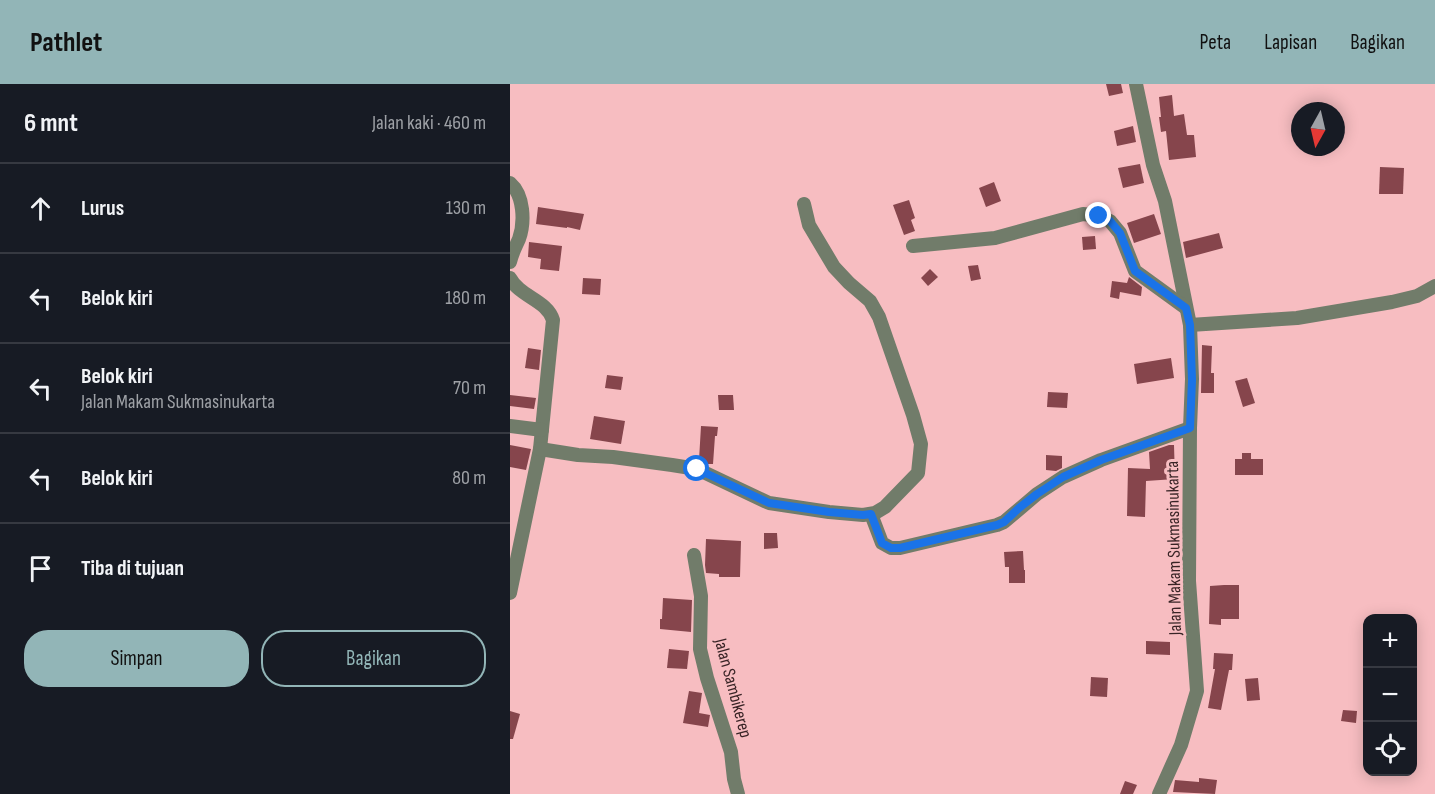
<!DOCTYPE html>
<html lang="id">
<head>
<meta charset="utf-8">
<style>
	:root { --surface:#171b24; --page:#20242c; --text:#f1f3f6; --muted:#9ea1a6; --line:#363941; --accent:#92b5b7 }
	body { margin:0; font-family:"Sofia Sans Condensed",sans-serif; background:var(--page); color:var(--text) }
	.controls { position:absolute; right:18px; bottom:18px; display:grid; overflow:hidden; border-radius:12px; box-shadow:0 3px 15px #0003 }
	.controls button { width:54px; height:54px; display:grid; place-items:center; padding:0; border:0; border-bottom:2px solid var(--line); background:var(--surface); color:var(--text); font:30px sans-serif }
	.compass { position:absolute; left:781px; top:18px; width:54px; height:54px; border-radius:50%; background:var(--surface); box-shadow:0 3px 15px #0003; rotate:188deg }
	.stop { position:absolute; width:18px; height:18px; margin:-14px; border:4px solid #1a73e8; border-radius:50%; background:#fff }
	.stop.end { background:#1a73e8; border-color:#fff; box-shadow:0 2px 6px #0008 }
	.list { margin:0; padding:0; list-style:none }
	h2 { display:flex; justify-content:space-between; align-items:center; height:78px; margin:0; padding:0 24px; font-size:26px }
	h2 small { font-size:20px; font-weight:400; color:var(--muted) }
	.list li { display:grid; grid-template-columns:39px 1fr auto; gap:18px; align-items:center; box-sizing:border-box; height:90px; padding:0 24px; border-top:2px solid var(--line) }
	.list b { display:block; font-size:22px; white-space:nowrap }
	.list p { margin:0; font-size:20px; white-space:nowrap; color:var(--muted) }
	.list em { font-size:20px; font-style:normal; color:var(--muted) }
	.actions { display:flex; gap:12px; padding:18px 24px }
	.actions a { flex:1; padding:14px 0; border:2px solid var(--accent); border-radius:24px; text-align:center; font-size:21px; color:var(--accent) }
	.actions .main { background:var(--accent); color:#111 }
	.icon { flex:none; width:33px; height:33px; fill:none; stroke:currentColor; stroke-width:2; stroke-linecap:round; stroke-linejoin:round }
	.map { position:relative; flex:none; width:925px; height:710px; overflow:hidden }
	header { display:flex; align-items:center; gap:36px; box-sizing:border-box; height:84px; padding:0 30px; background:var(--accent); color:#111 }
	header strong { font-size:28px }
	nav { display:flex; gap:33px; margin-inline-start:auto; font-size:21px }
	main { display:flex }
	aside { flex:1; background:var(--surface) }
	.map>svg:first-child { display:block }
	.building { fill:#86454c }
	.lines { fill:none; stroke-linecap:round; stroke-linejoin:round }
	.minor { stroke:#717c6a; stroke-width:14 }
	.route { stroke:#1a73e8; stroke-width:8 }
	.labels { text-anchor:middle; dominant-baseline:central; stroke-width:6; stroke-linejoin:round; paint-order:stroke }
	.street-label { font-size:18px; fill:#392426; stroke:#f7bdc1 }
</style>
</head>
<body>
<header>
<strong>Pathlet</strong>
<nav><a>Peta</a><a>Lapisan</a><a>Bagikan</a></nav>
</header>
<main>
<aside>
<h2>6 mnt<small>Jalan kaki · 460 m</small></h2>
<ul class="list">
<li><svg class="icon" aria-label="ahead" viewBox="0 0 24 24"><path d="M12 20V5M6 11l6-6 6 6"/></svg><div><b>Lurus</b></div><em>130 m</em></li>
<li><svg class="icon" aria-label="left" viewBox="0 0 24 24"><path d="M17 20v-9H6M10 6l-5 5 5 5"/></svg><div><b>Belok kiri</b></div><em>180 m</em></li>
<li><svg class="icon" aria-label="left" viewBox="0 0 24 24"><path d="M17 20v-9H6M10 6l-5 5 5 5"/></svg><div><b>Belok kiri</b><p>Jalan Makam Sukmasinukarta</p></div><em>70 m</em></li>
<li><svg class="icon" aria-label="left" viewBox="0 0 24 24"><path d="M17 20v-9H6M10 6l-5 5 5 5"/></svg><div><b>Belok kiri</b></div><em>80 m</em></li>
<li><svg class="icon" aria-label="arrive" viewBox="0 0 24 24"><path d="M6 21V4h12l-3 4 3 4H6"/></svg><div><b>Tiba di tujuan</b></div></li>
</ul>
<div class="actions"><a class="main">Simpan</a><a>Bagikan</a></div>
</aside>
<div class="map">
<svg width="925" height="710" viewBox="0 0 925 710">
	<rect width="100%" height="100%" fill="#f7bdc1"/>
	<g class="building">
		<path d="M596,0H611L613,9L599,12Z"/>
		<path d="M662,11L664,32L674,30L677,51H684L686,73L659,76L656,47L651,48L649,33H651L649,13Z"/>
		<path d="M623,42L626,58L607,62L604,47Z"/>
		<path d="M630,80L634,99L613,104L608,84Z"/>
		<path d="M870,83L894,84L893,110H869Z"/>
		<path d="M484,98L491,117L476,123L469,104Z"/>
		<path d="M399,116L405,134L401,136L405,147L394,151L383,121Z"/>
		<path d="M28,123L74,130L70,146L57,143V144L26,140Z"/>
		<path d="M644,130L651,150L624,159L617,139Z"/>
		<path d="M709,149L713,164L676,174L673,158Z"/>
		<path d="M585,152L586,165L573,166L572,153Z"/>
		<path d="M19,158L52,162L49,187L30,185L31,175L18,173Z"/>
		<path d="M468,181L471,195L461,197L458,182Z"/>
		<path d="M420,185L428,193L418,202L411,194Z"/>
		<path d="M619,193L632,203L631,212L610,208L609,215L600,213L602,197L617,199Z"/>
		<path d="M73,194L91,195L90,211L72,210Z"/>
		<path d="M692,261L702,262L701,289H704V309H691Z"/>
		<path d="M18,264L31,266L29,286L15,284Z"/>
		<path d="M661,274L664,294L627,300L624,280Z"/>
		<path d="M97,291L113,293L111,306L95,304Z"/>
		<path d="M737,294L745,319L733,323L725,297Z"/>
		<path d="M538,308L558,309L557,324L537,323Z"/>
		<path d="M0,311L26,314L24,325L0,322Z"/>
		<path d="M208,311H223L224,326H209Z"/>
		<path d="M84,332L115,337L111,360L80,355Z"/>
		<path d="M191,342L208,343L207,352H205L203,380H198L189,376Z"/>
		<path d="M0,361L21,365L16,386L0,383Z"/>
		<path d="M659,361H664L665,395L636,397L635,433L617,432L618,384L640,385L639,368Z"/>
		<path d="M732,369H741V375H753V391H725V375H732Z"/>
		<path d="M536,371L552,372V384L546,387L536,386Z"/>
		<path d="M254,449H267L268,464L254,465Z"/>
		<path d="M196,455L231,457L230,493H209V490L196,489L195,481Z"/>
		<path d="M513,467L514,486H515V499H499V483H495L494,468Z"/>
		<path d="M714,501H729V535H711V541L699,540L700,502Z"/>
		<path d="M153,514L182,516L181,548L150,545V535H152Z"/>
		<path d="M636,557L660,558V571L636,570Z"/>
		<path d="M159,565L179,567L177,585L157,584Z"/>
		<path d="M704,569L723,570L722,586H719L711,626L698,624L705,585H703Z"/>
		<path d="M581,593L598,594L597,613L580,612Z"/>
		<path d="M748,594L750,616L737,617L735,595Z"/>
		<path d="M179,607L192,609L189,629L200,631L198,643L173,639Z"/>
		<path d="M833,626L847,627L846,639L831,637Z"/>
		<path d="M0,627L10,630L3,655H0Z"/>
		<path d="M689,694L707,696L705,710L663,708L665,696L689,698Z"/>
		<path d="M615,697L627,701L623,710H610Z"/>
	</g>
	<g class="lines">
		<g class="minor">
			<path d="M626,0L643,81L655,117L680,241L682,295L680,344L679,497L687,607L671,661L649,710"/>
			<path d="M0,99C14,111 15,138 9,155C6,162 2,169 0,178"/>
			<path d="M403,162L485,154L573,130L589,132L600,137L610,149L625,187L676,224"/>
			<path d="M0,194C10,213 37,216 43,236L30,365L0,509"/>
			<path d="M680,241L787,234L882,218L907,212L925,202"/>
			<path d="M0,342L32,346"/>
			<path d="M30,365L68,371L103,373L162,381L187,385L259,419L319,428L353,431L365,429L375,423L408,389L411,360L403,331L369,233L360,217L339,199L324,183L299,141L294,120"/>
			<path d="M361,430L372,459L381,464H390L487,441L494,438L527,410L553,393L591,376L680,344"/>
			<path d="M184,471L191,512L190,565L197,594L221,668L224,695L228,710"/>
		</g>
	</g>
	<g class="lines">
		<path class="route" d="M187,385L259,419L319,428L353,431L361,430L372,459L381,464H390L487,441L494,438L509,424L527,410L553,393L591,376L680,344L682,296L680,241L676,224L625,187L610,149L600,137L589,132"/>
	</g>
	<g class="labels">
		<g class="street-label">
			<text transform="translate(664 464) rotate(-91)">Jalan Makam Sukmasinukarta</text>
			<text transform="translate(223 604) rotate(75)">Jalan Sambikerep</text>
		</g>
	</g>
</svg>
<div class="controls">
<button>+</button>
<button>−</button>
<button><svg class="icon" aria-label="locate" viewBox="0 0 24 24"><circle cx="12" cy="12" r="6"/><path d="M12 2v4M12 18v4M2 12h4M18 12h4"/></svg></button>
</div>
<svg class="compass" viewBox="-18 -18 36 36"><path d="M0-13l5 13h-10z" fill="#e53935"/><path d="M0 13l5-13h-10z" fill="#9ea1a6"/></svg>
<div class="stop" style="left:187px;top:385px"></div>
<div class="stop end" style="left:589px;top:132px"></div>
</div>
</main>
</body>
</html>
